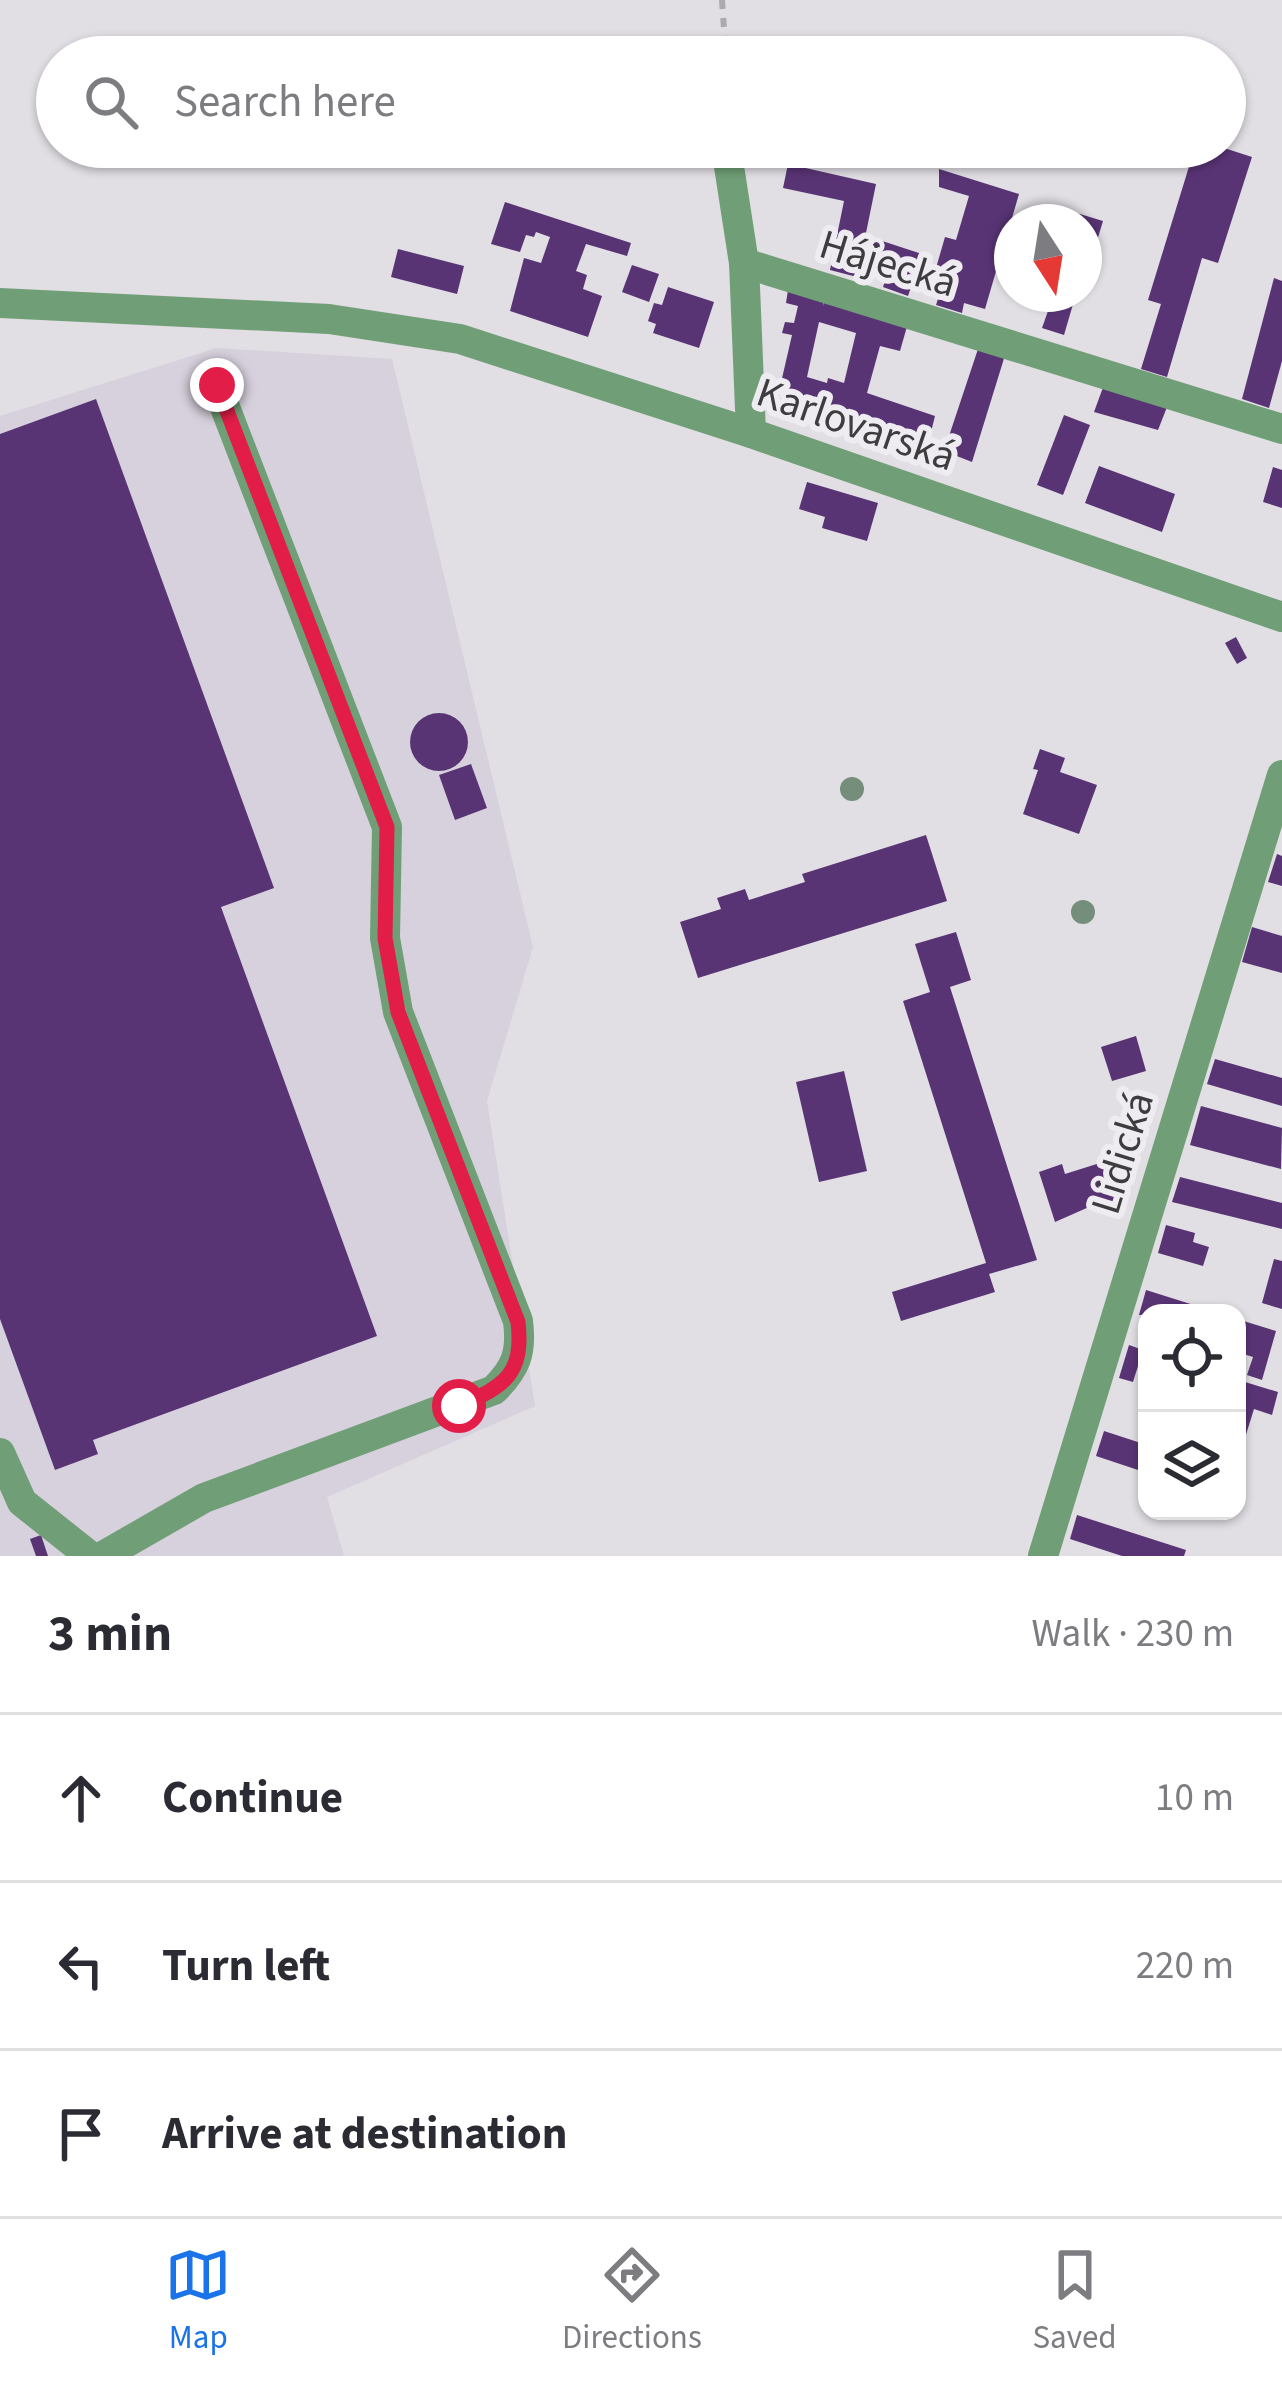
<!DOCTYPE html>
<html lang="en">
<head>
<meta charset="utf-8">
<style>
	:root { --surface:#fff; --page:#f7f7f7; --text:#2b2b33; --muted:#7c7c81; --line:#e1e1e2; --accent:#1a73e8 }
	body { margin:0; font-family:"Source Sans 3",sans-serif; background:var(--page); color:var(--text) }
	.controls { position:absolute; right:36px; bottom:36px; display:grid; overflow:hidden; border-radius:24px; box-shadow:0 3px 9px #0004 }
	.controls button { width:108px; height:108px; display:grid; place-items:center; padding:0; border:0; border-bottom:3px solid var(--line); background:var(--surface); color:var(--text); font:60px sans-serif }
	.compass { position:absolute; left:994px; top:204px; width:108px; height:108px; border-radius:50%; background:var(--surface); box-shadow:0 3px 9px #0004; rotate:168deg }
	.stop { position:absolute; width:36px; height:36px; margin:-27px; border:9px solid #e11d48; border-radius:50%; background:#fff }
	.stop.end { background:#e11d48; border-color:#fff; box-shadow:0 3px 12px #0008 }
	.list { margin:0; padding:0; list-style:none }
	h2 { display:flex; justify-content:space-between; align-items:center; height:156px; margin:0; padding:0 48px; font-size:51px }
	h2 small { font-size:39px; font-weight:400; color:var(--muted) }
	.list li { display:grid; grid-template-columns:78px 1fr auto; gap:36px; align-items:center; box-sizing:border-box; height:168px; padding:0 48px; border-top:3px solid var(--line) }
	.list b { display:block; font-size:45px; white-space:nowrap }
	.list em { font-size:39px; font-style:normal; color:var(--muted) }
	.icon { flex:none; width:66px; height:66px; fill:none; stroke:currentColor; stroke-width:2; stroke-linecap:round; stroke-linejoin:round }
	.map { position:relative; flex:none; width:1282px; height:1556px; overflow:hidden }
	.search { position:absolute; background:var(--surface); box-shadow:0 3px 9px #0004; left:36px; right:36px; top:36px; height:132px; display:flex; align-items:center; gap:30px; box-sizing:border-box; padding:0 42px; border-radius:66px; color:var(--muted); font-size:45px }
	.sheet { height:660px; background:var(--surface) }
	nav { display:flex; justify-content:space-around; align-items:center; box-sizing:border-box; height:168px; border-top:3px solid var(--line); background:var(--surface); font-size:33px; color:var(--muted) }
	nav a { display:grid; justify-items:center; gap:6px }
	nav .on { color:var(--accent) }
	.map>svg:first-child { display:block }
	.built { fill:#d7d0dd }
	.building { fill:#593475; fill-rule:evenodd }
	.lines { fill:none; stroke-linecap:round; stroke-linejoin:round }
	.path { stroke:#acaaaf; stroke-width:6; stroke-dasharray:9 9; stroke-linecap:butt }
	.minor { stroke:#709e76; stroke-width:30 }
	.tree { fill:#748e7b }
	.route { stroke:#e11d48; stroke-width:15 }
	.labels { text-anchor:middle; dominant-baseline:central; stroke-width:12; stroke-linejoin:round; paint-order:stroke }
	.street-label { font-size:42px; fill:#3d3c3e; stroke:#eeebf1 }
</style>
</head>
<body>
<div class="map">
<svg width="1282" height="1556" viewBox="0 0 1282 1556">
	<rect width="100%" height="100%" fill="#e1dee4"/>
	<path class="built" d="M217,348L392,359L533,947L487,1101L535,1406L327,1497L344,1556H0V416Z"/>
	<g class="building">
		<path d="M1195,147H1221L1252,157L1218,263L1202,258L1167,377L1141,369L1161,304L1148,300Z"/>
		<path d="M788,164L876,184L857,277L830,270L844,201L783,188Z"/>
		<path d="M939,169L1019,194L1007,235L1002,233L995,260L999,261L985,309L964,303L962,313L936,305L947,271L936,268L945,237L956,240L969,196L939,187Z"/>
		<path d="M505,202L631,243L627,256L586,244L576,271L587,275L583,289L602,296L588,337L510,311L524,258L541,263L550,237L536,232L534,237L526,235L520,252L491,244Z"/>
		<path d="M1057,207L1103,221L1085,280L1084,222H1052Z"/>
		<path d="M870,237L922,254L908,296L883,287L889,270L871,265L866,281L860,279Z"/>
		<path d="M398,249L464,266L457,294L391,277Z"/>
		<path d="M632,265L659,274L649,302L622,292Z"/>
		<path d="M1274,278L1282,281V361L1269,408L1242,399Z"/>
		<path d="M789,283L825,294L823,306L827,294L908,323L900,351L880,346L867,393L935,416L928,444L777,400L792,335L782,333L785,322L794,323L798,306L786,303ZM819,322L856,333L844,383L828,378L827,383L807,377Z"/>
		<path d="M668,287L714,302L699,348L653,333L656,324L648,321L654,303L662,305Z"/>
		<path d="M1054,294H1076L1064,335L1042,328Z"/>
		<path d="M980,343L1006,352L972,462L944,451Z"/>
		<path d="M1105,382L1169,402L1158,430L1094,412Z"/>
		<path d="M96,399L274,888L221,907L377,1336L93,1440L98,1454L55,1470L0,1319V434Z"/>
		<path d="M1064,415L1090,425L1063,495L1037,485Z"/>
		<path d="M1099,466L1175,494L1162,532L1085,503Z"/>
		<path d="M1273,467L1282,470V508L1263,502Z"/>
		<path d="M807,482L878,503L867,541L822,528L825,517L799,509Z"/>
		<path d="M1236,637L1247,658L1237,664L1225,643Z"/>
		<circle cx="439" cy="742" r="29"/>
		<path d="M1040,749L1065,758L1060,772L1097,785L1079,834L1023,814L1038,770L1033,769Z"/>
		<path d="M471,764L487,808L455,820L439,775Z"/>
		<path d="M926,835L947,901L698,978L680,922L721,909L717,898L745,889L749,900L805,882L802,874Z"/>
		<path d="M1277,854L1282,856V886L1268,882Z"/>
		<path d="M1252,927L1282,936V973L1242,962Z"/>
		<path d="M956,932L971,980L950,987L1037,1260L989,1274L995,1292L901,1321L892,1292L986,1263L903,1001L930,992L915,944Z"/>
		<path d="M1136,1036L1146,1071L1112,1081L1101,1047Z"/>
		<path d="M1215,1059L1282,1078V1106L1207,1084Z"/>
		<path d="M844,1071L867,1171L819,1182L796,1082Z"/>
		<path d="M1201,1106L1282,1128L1281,1169L1190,1145Z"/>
		<path d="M1103,1162L1116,1202L1091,1211L1089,1207L1055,1222L1039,1172L1062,1164L1065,1174Z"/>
		<path d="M1180,1177L1282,1203V1229L1172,1202Z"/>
		<path d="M1166,1225L1195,1233L1193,1242L1209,1247L1203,1266L1158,1253Z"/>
		<path d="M1274,1259L1282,1261V1309L1262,1303Z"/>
		<path d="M1146,1290L1216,1312V1313L1139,1315Z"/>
		<path d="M1237,1319L1276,1331L1262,1380L1247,1375L1253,1357L1237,1352Z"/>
		<path d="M1129,1345L1143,1350L1133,1382L1119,1378Z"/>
		<path d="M1245,1382L1278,1392L1272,1415L1254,1409L1244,1441L1237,1438V1407Z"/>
		<path d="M1104,1431L1147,1445V1473L1096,1456Z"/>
		<path d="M1077,1515L1186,1550L1184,1556H1122L1070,1539Z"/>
		<path d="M41,1535L48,1556H36L30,1539Z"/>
	</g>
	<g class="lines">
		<path class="path" d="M722,0L726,57"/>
		<g class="minor">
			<path d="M726,147L744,263L751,433"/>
			<path d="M744,263L1282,429"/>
			<path d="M0,303L329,319L460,339L751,433L1282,617"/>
			<path d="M0,1453L22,1502L90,1556"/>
			<path d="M103,1556L204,1498L494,1390C516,1368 522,1353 518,1321L398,1012L385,938L387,827L216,384"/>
			<path d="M1043,1556L1282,775"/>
		</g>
	</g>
	<g class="tree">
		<circle cx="852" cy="789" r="12"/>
		<circle cx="1083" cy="912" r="12"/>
	</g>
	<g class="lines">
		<path class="route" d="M217,385L387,827L385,938L398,1012L518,1322C524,1375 504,1386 459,1406"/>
	</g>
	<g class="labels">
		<g class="street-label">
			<text transform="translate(888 264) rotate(17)">Hájecká</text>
			<text transform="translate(856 425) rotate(19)">Karlovarská</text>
			<text transform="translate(1123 1153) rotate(-73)">Lidická</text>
		</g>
	</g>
</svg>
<div class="controls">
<button><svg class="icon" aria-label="locate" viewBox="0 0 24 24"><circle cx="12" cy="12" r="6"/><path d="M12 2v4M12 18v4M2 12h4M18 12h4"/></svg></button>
<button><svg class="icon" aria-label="layers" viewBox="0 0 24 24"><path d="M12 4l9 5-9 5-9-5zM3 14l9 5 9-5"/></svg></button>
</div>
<svg class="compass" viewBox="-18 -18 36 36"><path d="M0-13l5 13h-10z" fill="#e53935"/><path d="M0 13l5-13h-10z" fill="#7c7c81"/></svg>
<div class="stop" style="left:459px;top:1406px"></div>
<div class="stop end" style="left:217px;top:385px"></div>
<div class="search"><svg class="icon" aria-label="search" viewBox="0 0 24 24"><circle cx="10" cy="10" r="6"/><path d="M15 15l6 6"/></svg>Search here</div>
</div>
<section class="sheet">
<h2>3 min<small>Walk · 230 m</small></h2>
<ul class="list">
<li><svg class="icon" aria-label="ahead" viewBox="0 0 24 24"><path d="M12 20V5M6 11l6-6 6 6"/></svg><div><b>Continue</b></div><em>10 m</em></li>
<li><svg class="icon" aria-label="left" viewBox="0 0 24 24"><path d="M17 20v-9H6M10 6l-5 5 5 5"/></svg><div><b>Turn left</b></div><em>220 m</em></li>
<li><svg class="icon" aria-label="arrive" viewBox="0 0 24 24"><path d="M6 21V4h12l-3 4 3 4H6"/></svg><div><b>Arrive at destination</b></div></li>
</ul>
</section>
<nav>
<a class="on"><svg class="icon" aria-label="map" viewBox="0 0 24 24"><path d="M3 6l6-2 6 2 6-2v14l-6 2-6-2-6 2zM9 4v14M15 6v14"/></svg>Map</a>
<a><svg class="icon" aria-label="directions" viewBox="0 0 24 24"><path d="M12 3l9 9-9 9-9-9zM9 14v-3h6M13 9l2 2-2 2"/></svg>Directions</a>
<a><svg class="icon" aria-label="saved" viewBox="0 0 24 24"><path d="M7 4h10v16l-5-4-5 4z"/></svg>Saved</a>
</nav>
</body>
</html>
